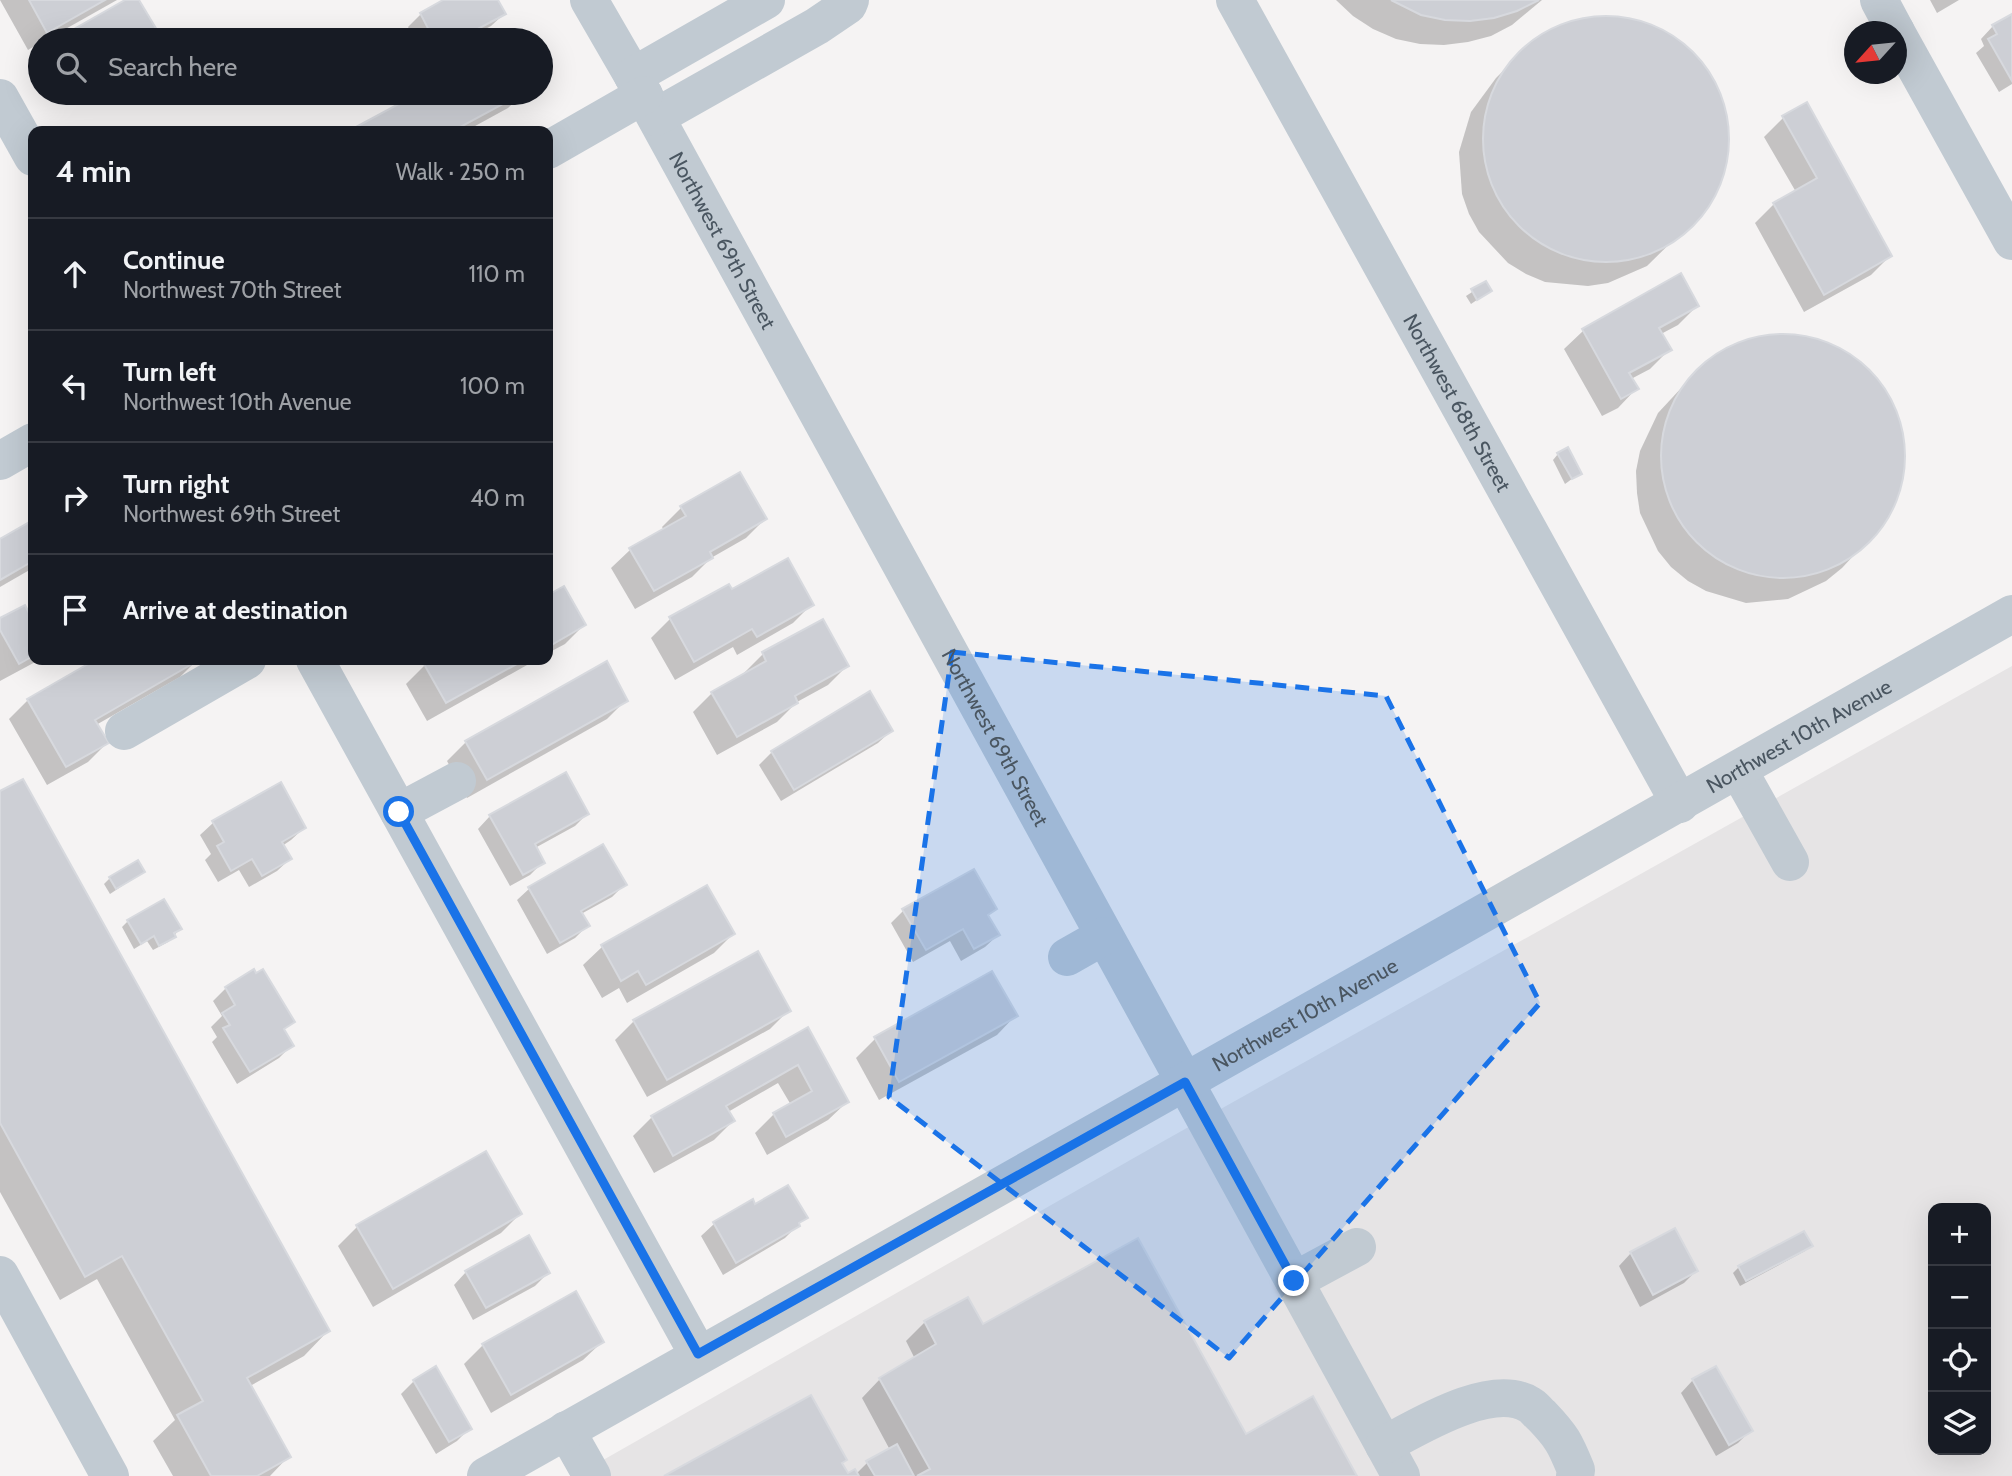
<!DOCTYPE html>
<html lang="en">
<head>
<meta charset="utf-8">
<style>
	:root { --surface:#171b24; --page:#20242c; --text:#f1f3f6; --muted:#9ea1a6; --line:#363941 }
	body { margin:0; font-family:Cabin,sans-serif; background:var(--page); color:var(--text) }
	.controls { position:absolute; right:21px; bottom:21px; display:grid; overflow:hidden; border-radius:14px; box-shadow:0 7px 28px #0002 }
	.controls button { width:63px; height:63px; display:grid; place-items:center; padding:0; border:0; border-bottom:2px solid var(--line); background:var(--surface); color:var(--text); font:35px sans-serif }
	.compass { position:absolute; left:1844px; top:21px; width:63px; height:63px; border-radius:50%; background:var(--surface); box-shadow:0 7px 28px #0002; rotate:243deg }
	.stop { position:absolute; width:21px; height:21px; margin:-16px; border:5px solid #1a73e8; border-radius:50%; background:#fff }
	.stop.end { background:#1a73e8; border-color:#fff; box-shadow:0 2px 7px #0008 }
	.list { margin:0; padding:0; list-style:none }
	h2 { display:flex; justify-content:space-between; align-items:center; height:91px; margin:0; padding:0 28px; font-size:30px }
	h2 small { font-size:23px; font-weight:400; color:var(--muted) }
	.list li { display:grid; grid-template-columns:46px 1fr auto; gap:21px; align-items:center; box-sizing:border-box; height:112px; padding:0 28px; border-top:2px solid var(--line) }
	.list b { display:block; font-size:26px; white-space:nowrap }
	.list p { margin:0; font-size:23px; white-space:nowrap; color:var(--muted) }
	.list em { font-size:23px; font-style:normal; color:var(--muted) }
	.icon { flex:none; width:38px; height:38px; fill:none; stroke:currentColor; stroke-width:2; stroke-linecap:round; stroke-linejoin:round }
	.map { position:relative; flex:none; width:2012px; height:1476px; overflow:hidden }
	.search { position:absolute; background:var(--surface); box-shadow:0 7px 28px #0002; left:28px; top:28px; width:525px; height:77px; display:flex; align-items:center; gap:18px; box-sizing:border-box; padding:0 24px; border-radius:38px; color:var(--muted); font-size:26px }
	.panel { position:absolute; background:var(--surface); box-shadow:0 7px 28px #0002; left:28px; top:126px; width:525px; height:539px; border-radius:14px }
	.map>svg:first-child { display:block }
	.education { fill:#e6e4e5; fill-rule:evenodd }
	.shadow { fill:#0003 }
	.building { fill:#cdcfd5; stroke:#d7d9de; stroke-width:2 }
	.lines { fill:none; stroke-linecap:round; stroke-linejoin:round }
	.minor { stroke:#c1cad2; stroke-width:38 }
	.route { stroke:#1a73e8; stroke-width:9 }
	.marked { fill:#1a73e8; fill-opacity:0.2; stroke:#1a73e8; stroke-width:5; stroke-dasharray:14 9; stroke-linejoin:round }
	.labels { text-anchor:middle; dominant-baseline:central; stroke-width:7; stroke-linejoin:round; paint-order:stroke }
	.street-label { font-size:21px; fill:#4a5661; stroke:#fff }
</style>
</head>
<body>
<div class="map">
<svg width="2012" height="1476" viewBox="0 0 2012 1476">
	<rect width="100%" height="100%" fill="#f5f3f3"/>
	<path class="education" d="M2012,666V1476H575L1169,1138ZM1933,1208H1986V1450H1933Z"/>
	<g class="shadow">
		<path d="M0,0H117L46,40H40V43L28,50Z"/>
		<path d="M129,0H137L161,40H60Z"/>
		<path d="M447,0H496L504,14L491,26L465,40H415L408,27L421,14Z"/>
		<path d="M1336,0H1542L1512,25L1491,36L1468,42L1444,45L1420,44L1396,39L1373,29L1353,16Z"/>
		<path d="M1930,0H1959L1937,13Z"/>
		<path d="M2012,16V84L1999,92L1976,53L1984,46L1981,39L1993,26Z"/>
		<path d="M1598,19H1619L1659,31L1693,56L1706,72L1716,91L1723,111L1726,153L1722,173L1703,211L1647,266L1608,283L1588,286L1545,282L1526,274L1508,263L1479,232L1469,214L1462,194L1459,152L1471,112L1496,78L1522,52L1538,39L1557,28Z"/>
		<path d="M396,34L400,40H384Z"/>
		<path d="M62,93H87L68,104Z"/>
		<path d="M336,93H360L341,103Z"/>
		<path d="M422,93H524L508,108L466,131H353Z"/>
		<path d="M1783,118L1890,256L1871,275L1804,312L1755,223L1774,204L1796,192L1764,137Z"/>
		<path d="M1486,283L1490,291L1471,304L1466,296Z"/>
		<path d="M1697,306L1678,325L1661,334L1669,350L1650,369L1631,379L1636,389L1618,408L1602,416L1564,349L1583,331Z"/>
		<path d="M1794,336L1814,339L1852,358L1868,371L1882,387L1899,425L1903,446V467L1892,508L1881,526L1842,568L1826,581L1788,599L1746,603L1706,591L1688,581L1671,567L1658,551L1640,513L1637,493L1636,471L1640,451L1658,413L1697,371L1714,357L1731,347L1751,340Z"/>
		<path d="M1558,454L1580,473L1565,484L1553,460Z"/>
		<path d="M740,474L765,519L746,538L711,558L692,577L635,609L611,568L630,550L664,530L662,527L681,508Z"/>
		<path d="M33,522V568L0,587V541Z"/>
		<path d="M728,586L731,591L812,604L793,623L737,655L733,647L675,680L651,638L670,619Z"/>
		<path d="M563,589L584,625L565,644L548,653V597Z"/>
		<path d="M24,607L33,624V660H39L0,681V620Z"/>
		<path d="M763,654L847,666L828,685L797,702L777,722L717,755L693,712L712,693L745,675L744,673Z"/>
		<path d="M99,660H197L180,677L96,725L107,743L88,762L47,785L9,719L28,700Z"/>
		<path d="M435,660H536L427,721L406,684L425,665Z"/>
		<path d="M626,700L607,719L467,798L447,761L466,742Z"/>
		<path d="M891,731L878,743L781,801L759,765L772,752Z"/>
		<path d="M280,785L304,828L291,840L282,846L290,859L277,871L249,887L239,870L218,882L205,860L211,854L200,835L213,823Z"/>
		<path d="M0,793L328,1331L304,1356L250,1386L289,1456L270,1476H173L153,1441L175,1420L97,1279L60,1300L0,1192Z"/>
		<path d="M587,814L575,826L535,848L543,862L530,875L510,886L478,829L490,816Z"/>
		<path d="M143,872L110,894L104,884L110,878Z"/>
		<path d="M625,884L612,897L581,914L587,926L575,938L547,954L517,900L530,888Z"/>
		<path d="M706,887L733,934L714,953L627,1003L619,988L602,998L583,965L602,947Z"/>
		<path d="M995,909L987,917L998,935L985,947L961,961L950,941L913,962L891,923L903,911Z"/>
		<path d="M128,921L180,929L168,942L153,950L147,941L134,949L122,927Z"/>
		<path d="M992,974L1015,1016L997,1035L879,1100L856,1058L875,1039Z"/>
		<path d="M226,988L292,1022L283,1031L292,1045L279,1058L237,1084L212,1042L217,1037L211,1027L222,1016L213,1001Z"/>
		<path d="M789,1010L770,1029L647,1097L615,1040L634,1021Z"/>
		<path d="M807,1030L847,1102L828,1120L767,1155L755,1133L774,1114L791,1105L778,1083L728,1112L733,1121L714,1140L654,1173L633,1136L652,1117Z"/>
		<path d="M485,1153L520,1214L501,1233L373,1307L338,1246L357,1227Z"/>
		<path d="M752,1201L754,1206L805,1218L785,1238L723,1275L701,1236L714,1224Z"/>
		<path d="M1811,1245L1805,1251L1740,1286L1733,1273L1739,1267Z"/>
		<path d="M1631,1253L1696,1271L1684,1283L1640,1307L1619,1266Z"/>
		<path d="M466,1272L548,1273L535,1286L473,1320L454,1285Z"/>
		<path d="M925,1322L982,1327L1245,1436L1355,1476H668L840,1464L847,1476L856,1474L867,1463L890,1450L862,1398L880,1379L915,1359L906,1341Z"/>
		<path d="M602,1342L583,1360L491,1413L464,1364L483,1345Z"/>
		<path d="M435,1369L470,1428L457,1441L436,1454L401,1394L414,1381Z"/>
		<path d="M1693,1380L1750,1431L1738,1443L1716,1456L1681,1393Z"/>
	</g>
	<g class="building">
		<path d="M29,0H105L47,33Z"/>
		<path d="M125,0H139L163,40H62L60,37Z"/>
		<path d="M443,0H498L506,14L457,40H434L420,13Z"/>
		<path d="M1391,0H1539L1517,11L1494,18L1470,21L1445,20L1421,15Z"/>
		<path d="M2012,14V81L1988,39L1997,34L1992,25Z"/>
		<circle cx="1606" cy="139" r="123"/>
		<path d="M419,93H523L453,131H355L354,128Z"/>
		<path d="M1807,102L1892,256L1824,295L1773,203L1817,178L1782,116Z"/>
		<path d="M1681,273L1699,306L1659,328L1672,350L1629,373L1639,389L1621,399L1582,329Z"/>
		<path d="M1486,281L1492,291L1477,300L1471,289Z"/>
		<circle cx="1783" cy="456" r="122"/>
		<path d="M1568,447L1582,474L1572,479L1557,453Z"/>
		<path d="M740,472L767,519L710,552L713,558L654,591L629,548L686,516L680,506Z"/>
		<path d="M33,520V561L0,580V539Z"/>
		<path d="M788,558L814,605L757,637L752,629L694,662L669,617L729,584L732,589Z"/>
		<path d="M564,586L586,625L548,647V595Z"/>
		<path d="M25,605L33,621V656L19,664L0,630V618Z"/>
		<path d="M823,619L849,666L795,696L798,703L737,737L711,692L766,661L762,652Z"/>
		<path d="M95,660H199L95,720L109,743L66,767L27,699Z"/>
		<path d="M431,660H524L446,703L424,664Z"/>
		<path d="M607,661L628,701L487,780L465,741Z"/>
		<path d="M870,691L893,731L794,790L771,751Z"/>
		<path d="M566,772L589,814L535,844L545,863L523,875L489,815Z"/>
		<path d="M23,779L330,1331L247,1378L291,1457L257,1476H211L177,1415L203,1401L122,1256L85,1277L0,1123V791Z"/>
		<path d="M281,782L306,828L282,842L292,859L262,876L252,859L231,871L217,846L224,842L212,821Z"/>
		<path d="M603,844L627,885L581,911L590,926L560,943L528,887Z"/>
		<path d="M138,860L145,872L116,889L109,877Z"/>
		<path d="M974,869L997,909L988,915L1000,935L974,949L963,929L926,950L902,909Z"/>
		<path d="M707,885L735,934L646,985L638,971L621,981L601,945Z"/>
		<path d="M164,899L182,929L174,933L176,937L159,946L154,936L141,944L127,920Z"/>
		<path d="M758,951L791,1011L667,1080L633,1020Z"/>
		<path d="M254,969L256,973L263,969L295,1022L284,1029L294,1046L250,1072L223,1028L230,1025L222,1013L235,1005L225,987Z"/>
		<path d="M992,971L1018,1016L899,1082L874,1037Z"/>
		<path d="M808,1027L849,1102L786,1137L773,1113L812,1091L798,1065L726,1106L735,1121L673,1156L651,1116Z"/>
		<path d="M486,1151L522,1214L393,1289L356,1225Z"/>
		<path d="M788,1185L808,1218L799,1223L800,1226L736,1263L713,1222L753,1199L755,1204Z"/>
		<path d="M1675,1228L1698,1271L1653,1295L1630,1252Z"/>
		<path d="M1804,1231L1813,1246L1746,1281L1738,1266Z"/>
		<path d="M529,1235L550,1273L486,1308L465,1271Z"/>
		<path d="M1138,1238L1246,1434L1313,1396L1357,1476H917L930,1469L879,1378L936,1344L924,1321L968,1297L983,1324Z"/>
		<path d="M576,1291L604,1342L511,1395L482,1344Z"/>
		<path d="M436,1366L472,1429L449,1442L413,1380Z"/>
		<path d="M1716,1366L1753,1431L1729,1445L1692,1379Z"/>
		<path d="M811,1395L847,1460L842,1463L848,1473L855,1469L859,1476H664Z"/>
		<path d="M897,1444L914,1476H875L866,1461Z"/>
	</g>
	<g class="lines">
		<g class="minor">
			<path id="s1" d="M589,0L633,76L1401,1476"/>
			<path id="s2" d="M1235,0L1680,804"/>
			<path d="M1879,0L1896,32"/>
			<path d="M1896,32L2012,241"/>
			<path d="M633,76L766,0"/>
			<path d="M0,98L33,157"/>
			<path d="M656,117L817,26L848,5L850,0"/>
			<path d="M548,150L644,95"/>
			<path d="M0,461L33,442"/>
			<path d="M315,660L698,1354"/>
			<path d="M124,731L247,660"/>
			<path d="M1739,771L1790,862"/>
			<path d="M399,812L457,781"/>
			<path d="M1067,957L1104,936"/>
			<path d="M0,1275L110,1476"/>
			<path d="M1294,1281L1357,1247"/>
			<path d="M566,1430L592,1476"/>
			<path d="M1384,1445C1418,1427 1492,1381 1530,1405C1534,1407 1538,1413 1542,1416C1562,1437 1565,1443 1576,1470L1575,1476"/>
			<path id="s3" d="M486,1476C993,1187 1505,904 2012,614"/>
		</g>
	</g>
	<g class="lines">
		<path class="route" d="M399,812L698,1354L1185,1082L1294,1281"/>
	</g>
	<path class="marked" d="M952,652L1386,696L1540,1003L1229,1358L889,1097Z"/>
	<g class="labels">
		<g class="street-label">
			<text stroke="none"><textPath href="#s1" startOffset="275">Northwest 69th Street</textPath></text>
			<text stroke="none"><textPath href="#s2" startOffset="460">Northwest 68th Street</textPath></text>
			<text stroke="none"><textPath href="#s3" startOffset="1507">Northwest 10th Avenue</textPath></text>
			<text stroke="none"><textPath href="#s1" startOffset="842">Northwest 69th Street</textPath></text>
			<text stroke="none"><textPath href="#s3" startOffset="940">Northwest 10th Avenue</textPath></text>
		</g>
	</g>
</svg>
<div class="controls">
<button>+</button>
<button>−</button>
<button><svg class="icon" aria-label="locate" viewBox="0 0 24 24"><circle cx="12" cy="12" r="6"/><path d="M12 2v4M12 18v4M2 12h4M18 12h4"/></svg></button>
<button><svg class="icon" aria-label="layers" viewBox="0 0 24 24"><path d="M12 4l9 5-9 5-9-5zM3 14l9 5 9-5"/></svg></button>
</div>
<svg class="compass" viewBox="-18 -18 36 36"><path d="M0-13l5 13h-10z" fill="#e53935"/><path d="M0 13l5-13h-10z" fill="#9ea1a6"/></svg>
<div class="stop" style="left:399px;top:812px"></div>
<div class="stop end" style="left:1294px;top:1281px"></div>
<div class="search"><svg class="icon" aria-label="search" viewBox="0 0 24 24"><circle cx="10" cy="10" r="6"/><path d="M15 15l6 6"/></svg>Search here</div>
<section class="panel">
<h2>4 min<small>Walk · 250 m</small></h2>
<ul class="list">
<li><svg class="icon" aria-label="ahead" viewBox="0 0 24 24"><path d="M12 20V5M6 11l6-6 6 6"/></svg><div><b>Continue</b><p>Northwest 70th Street</p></div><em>110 m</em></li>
<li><svg class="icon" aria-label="left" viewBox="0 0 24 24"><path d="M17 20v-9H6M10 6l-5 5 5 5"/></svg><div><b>Turn left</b><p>Northwest 10th Avenue</p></div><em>100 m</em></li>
<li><svg class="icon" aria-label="right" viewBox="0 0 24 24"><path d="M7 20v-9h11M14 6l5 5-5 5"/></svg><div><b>Turn right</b><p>Northwest 69th Street</p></div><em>40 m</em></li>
<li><svg class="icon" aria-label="arrive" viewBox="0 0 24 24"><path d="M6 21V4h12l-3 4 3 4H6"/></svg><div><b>Arrive at destination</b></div></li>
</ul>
</section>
</div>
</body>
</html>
